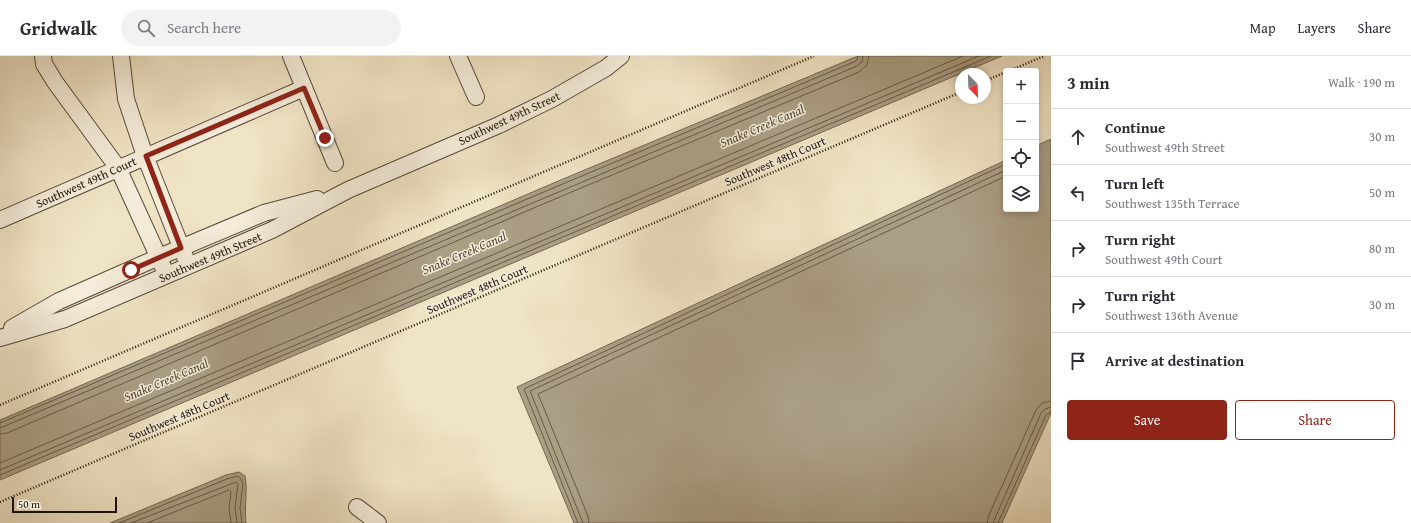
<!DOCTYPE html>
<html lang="en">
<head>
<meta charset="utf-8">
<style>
	:root { --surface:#fff; --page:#f2f2f3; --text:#2b2b33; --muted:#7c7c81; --line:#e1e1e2; --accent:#8f2418 }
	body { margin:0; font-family:"Gentium Book Plus",serif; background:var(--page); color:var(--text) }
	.controls { position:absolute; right:12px; top:12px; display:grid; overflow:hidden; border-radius:4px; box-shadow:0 2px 6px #0003 }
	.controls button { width:36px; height:36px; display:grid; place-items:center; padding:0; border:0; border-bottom:1px solid var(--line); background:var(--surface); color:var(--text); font:20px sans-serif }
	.compass { position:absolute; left:955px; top:12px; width:36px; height:36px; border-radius:50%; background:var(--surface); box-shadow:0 2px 6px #0003; rotate:157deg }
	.scale { position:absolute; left:12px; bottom:10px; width:105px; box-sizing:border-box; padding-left:4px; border:2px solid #221508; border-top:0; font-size:11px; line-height:14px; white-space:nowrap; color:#221508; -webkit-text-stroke:3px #f5edda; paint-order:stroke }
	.stop { position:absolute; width:12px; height:12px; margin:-9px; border:3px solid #8f2418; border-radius:50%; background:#fff }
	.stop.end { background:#8f2418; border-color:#fff; box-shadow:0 1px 4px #0008 }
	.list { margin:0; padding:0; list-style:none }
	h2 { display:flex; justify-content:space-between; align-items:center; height:52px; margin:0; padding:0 16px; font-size:17px }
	h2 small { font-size:13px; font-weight:400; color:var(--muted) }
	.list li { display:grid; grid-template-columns:26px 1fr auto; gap:12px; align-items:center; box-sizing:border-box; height:56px; padding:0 16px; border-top:1px solid var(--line) }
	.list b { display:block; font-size:15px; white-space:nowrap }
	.list p { margin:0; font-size:13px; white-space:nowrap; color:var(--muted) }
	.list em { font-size:13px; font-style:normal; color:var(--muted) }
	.actions { display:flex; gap:8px; padding:12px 16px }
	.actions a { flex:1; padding:9px 0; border:1px solid var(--accent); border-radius:4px; text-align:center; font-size:14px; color:var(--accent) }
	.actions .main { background:var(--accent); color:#fff }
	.icon { flex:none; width:22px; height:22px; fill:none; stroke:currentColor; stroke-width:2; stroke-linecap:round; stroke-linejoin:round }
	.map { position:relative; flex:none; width:1051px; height:467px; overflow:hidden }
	header { display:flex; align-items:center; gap:24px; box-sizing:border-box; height:56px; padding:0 20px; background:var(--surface); border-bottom:1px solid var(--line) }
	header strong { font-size:19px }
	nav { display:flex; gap:22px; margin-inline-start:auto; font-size:14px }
	.search { width:280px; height:36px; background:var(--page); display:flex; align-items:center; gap:10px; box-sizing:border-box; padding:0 14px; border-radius:22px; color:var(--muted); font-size:15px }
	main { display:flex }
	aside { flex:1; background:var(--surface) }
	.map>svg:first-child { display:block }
	.water { fill:#aa9e85; stroke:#746753 }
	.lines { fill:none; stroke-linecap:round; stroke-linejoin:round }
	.shore { stroke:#665a46; stroke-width:1 }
	.minor-casing { stroke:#564938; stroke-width:18 }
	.path { stroke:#221508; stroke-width:2.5; stroke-dasharray:1 2; stroke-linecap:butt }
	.minor { stroke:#f5edda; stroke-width:16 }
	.route { stroke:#8f2418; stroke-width:5 }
	.labels { text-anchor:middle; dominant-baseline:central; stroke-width:3; stroke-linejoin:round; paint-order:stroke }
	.street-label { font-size:12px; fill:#221508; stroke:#f5edda }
	.water-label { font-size:13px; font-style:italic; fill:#584c3a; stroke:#f5edda }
</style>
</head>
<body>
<header>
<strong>Gridwalk</strong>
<div class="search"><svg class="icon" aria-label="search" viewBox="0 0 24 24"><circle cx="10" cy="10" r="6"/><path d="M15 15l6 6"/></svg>Search here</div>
<nav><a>Map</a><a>Layers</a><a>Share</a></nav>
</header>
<main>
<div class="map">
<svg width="1051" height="467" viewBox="0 0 1051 467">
	<rect width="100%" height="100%" fill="#f0e4c6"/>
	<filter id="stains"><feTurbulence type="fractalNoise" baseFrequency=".005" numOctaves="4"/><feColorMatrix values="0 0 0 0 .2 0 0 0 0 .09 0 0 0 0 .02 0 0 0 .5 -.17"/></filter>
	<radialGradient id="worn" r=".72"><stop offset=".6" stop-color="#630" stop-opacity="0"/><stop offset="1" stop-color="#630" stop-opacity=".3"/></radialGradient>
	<g class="water">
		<path d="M858,0H1002L0,424V364L563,123Z"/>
		<path d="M1051,83V357L1002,467H574L517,331L1006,104V153H1036V90Z"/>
		<path d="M239,416L245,420C248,434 244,451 246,467H110L226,419Z"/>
	</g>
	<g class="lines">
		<g class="shore">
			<path d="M0,367L565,127L854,6L857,4L858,0"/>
			<path d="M0,372L857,10L862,6L863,0"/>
			<path d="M0,378L7,377L569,137L859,16L867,9L869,0"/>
			<path d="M0,407L963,0"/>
			<path d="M0,414L979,0"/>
			<path d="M0,419L991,0"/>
			<path d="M119,467L227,423L238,420L241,423L243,428L240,452L242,467"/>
			<path d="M131,467L236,426L238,428L235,451L237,467"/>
			<path d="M147,467L229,434L231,436L229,452L231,467"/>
			<path d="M578,467L524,333L1006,108"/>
			<path d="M583,467L530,335L1006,114"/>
			<path d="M589,467L588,460L538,338L1006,120"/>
			<path d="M987,467L989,459L1036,354L1042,347L1051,345"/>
			<path d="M993,467L1041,357L1045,353L1051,351"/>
			<path d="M998,467L1046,359L1051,356"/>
		</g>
		<defs>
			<g id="minor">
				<path d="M43,0L44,8L55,26L118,112L163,211"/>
				<path d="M121,0L126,43L145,100L185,201"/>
				<path d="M291,0L335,107"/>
				<path d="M458,0L476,41"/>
				<path d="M0,164L304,32"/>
				<path d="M12,272L59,245L159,201L264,157L317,143"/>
				<path d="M0,282L65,263L272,174L348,134L499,69L552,43L606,12L621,0"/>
				<path d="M357,451L378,467"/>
			</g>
		</defs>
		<use href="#minor" class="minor-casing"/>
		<g class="path">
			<path d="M1009,15L1044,0"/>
			<path d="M985,25L1006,16"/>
			<path d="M0,349L814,0"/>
			<path d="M0,446L961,36"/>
		</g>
		<use href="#minor" class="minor"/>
	</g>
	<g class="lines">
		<path class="route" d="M131,214L181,192L146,100L304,32L325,82"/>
	</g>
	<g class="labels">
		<g class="street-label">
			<text transform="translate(509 62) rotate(-25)">Southwest 49th Street</text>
			<text transform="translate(775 105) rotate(-23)">Southwest 48th Court</text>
			<text transform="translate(86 126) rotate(-24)">Southwest 49th Court</text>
			<text transform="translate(210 201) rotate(-23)">Southwest 49th Street</text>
			<text transform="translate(477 233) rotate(-23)">Southwest 48th Court</text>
			<text transform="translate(179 360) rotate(-23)">Southwest 48th Court</text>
		</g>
		<g class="water-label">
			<text transform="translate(762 70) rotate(-23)">Snake Creek Canal</text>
			<text transform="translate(464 197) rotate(-23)">Snake Creek Canal</text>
			<text transform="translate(166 324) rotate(-23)">Snake Creek Canal</text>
		</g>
	</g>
	<rect width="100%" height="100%" filter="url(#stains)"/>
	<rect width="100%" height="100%" fill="url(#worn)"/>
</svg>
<div class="controls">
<button>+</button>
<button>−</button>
<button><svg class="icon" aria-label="locate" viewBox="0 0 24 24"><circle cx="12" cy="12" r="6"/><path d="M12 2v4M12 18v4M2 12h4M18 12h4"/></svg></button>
<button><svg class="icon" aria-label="layers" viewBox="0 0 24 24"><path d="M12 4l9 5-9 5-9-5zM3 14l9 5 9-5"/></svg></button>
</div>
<svg class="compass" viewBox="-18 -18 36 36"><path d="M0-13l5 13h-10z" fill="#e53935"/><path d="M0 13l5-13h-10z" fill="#7c7c81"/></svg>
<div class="scale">50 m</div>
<div class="stop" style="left:131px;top:214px"></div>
<div class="stop end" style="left:325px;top:82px"></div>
</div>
<aside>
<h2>3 min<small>Walk · 190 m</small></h2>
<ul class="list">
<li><svg class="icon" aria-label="ahead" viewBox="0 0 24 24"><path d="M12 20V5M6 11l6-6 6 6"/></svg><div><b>Continue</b><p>Southwest 49th Street</p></div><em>30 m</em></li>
<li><svg class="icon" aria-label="left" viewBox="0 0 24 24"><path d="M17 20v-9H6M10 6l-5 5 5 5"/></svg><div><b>Turn left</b><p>Southwest 135th Terrace</p></div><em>50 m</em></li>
<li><svg class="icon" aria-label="right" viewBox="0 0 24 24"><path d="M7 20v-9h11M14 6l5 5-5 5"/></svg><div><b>Turn right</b><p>Southwest 49th Court</p></div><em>80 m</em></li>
<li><svg class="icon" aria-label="right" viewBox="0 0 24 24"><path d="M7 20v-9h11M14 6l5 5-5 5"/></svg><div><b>Turn right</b><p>Southwest 136th Avenue</p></div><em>30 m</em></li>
<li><svg class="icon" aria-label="arrive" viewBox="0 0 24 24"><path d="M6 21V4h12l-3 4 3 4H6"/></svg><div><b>Arrive at destination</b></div></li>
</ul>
<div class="actions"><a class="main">Save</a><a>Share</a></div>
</aside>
</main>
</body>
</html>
